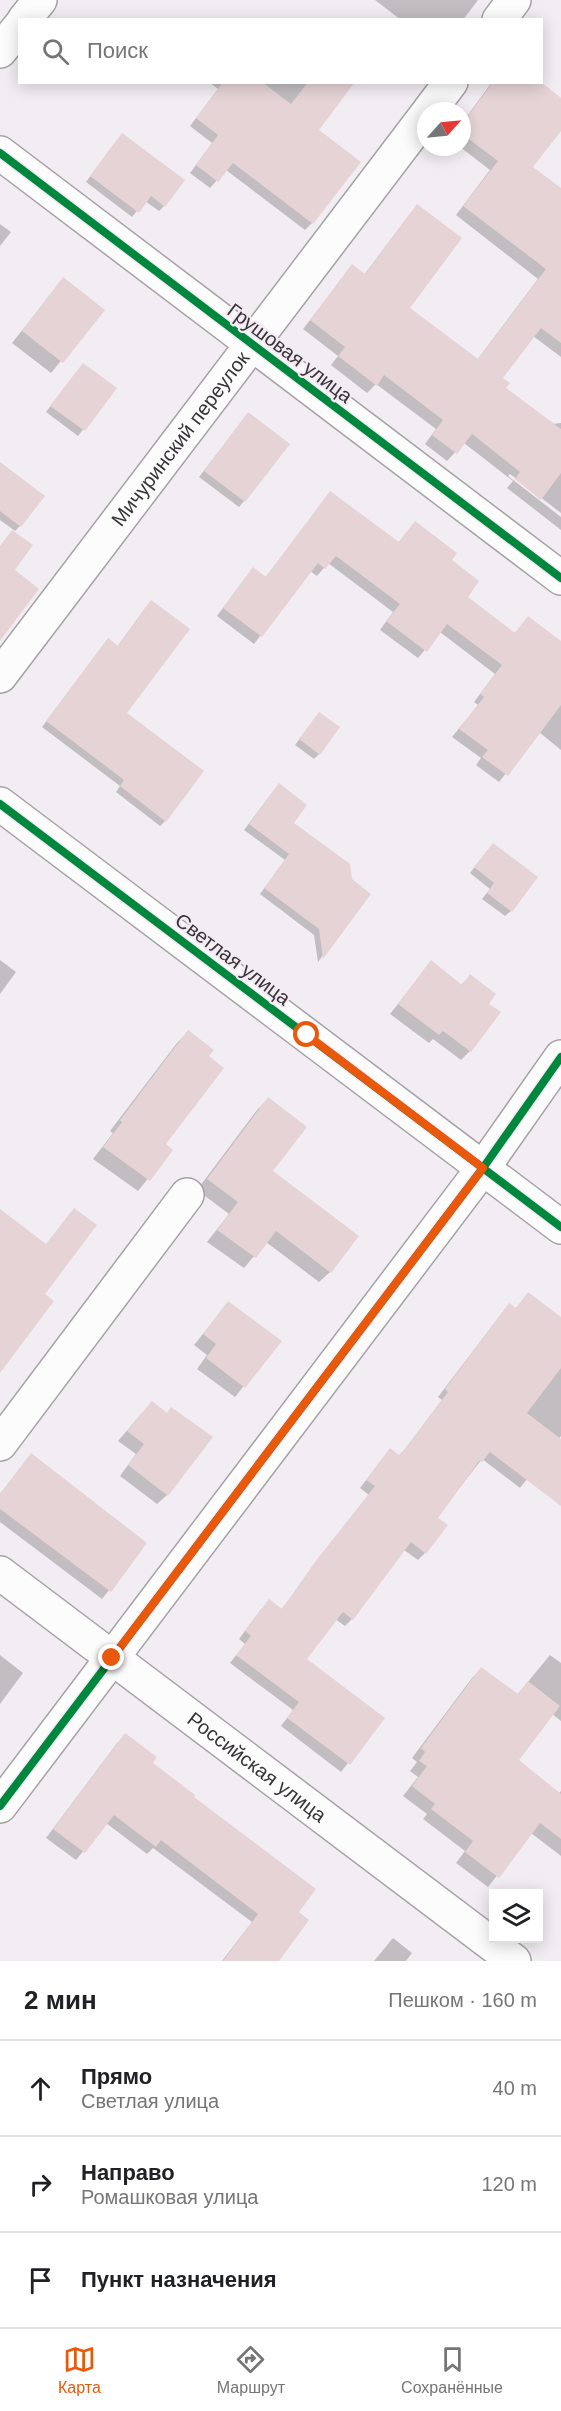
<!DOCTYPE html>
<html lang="ru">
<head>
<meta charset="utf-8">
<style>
	:root { --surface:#fff; --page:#f6f6f6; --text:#202124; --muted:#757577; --line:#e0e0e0; --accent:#ea580c }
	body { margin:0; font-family:Helvetica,sans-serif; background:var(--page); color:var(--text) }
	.controls { position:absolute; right:18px; bottom:18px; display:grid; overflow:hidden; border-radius:0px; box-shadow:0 3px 15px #0003 }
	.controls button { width:54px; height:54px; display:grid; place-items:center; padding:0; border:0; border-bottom:2px solid var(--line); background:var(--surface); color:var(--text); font:30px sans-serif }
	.compass { position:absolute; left:417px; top:102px; width:54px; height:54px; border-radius:50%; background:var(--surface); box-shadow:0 3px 15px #0003; rotate:63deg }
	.stop { position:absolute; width:18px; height:18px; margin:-14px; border:4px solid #ea580c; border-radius:50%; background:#fff }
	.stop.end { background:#ea580c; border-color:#fff; box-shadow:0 2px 6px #0008 }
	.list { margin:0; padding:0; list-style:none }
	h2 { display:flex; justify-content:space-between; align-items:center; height:78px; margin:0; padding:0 24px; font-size:26px }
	h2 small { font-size:20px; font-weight:400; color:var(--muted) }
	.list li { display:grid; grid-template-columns:39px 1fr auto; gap:18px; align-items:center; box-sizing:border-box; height:96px; padding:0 24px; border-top:2px solid var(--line) }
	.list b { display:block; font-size:22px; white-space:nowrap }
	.list p { margin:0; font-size:20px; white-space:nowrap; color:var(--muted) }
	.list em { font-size:20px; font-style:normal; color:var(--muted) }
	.icon { flex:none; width:33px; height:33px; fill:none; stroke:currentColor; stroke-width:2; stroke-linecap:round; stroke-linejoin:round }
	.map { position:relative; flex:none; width:561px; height:1961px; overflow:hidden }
	.search { position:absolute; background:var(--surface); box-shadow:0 3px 15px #0003; left:18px; right:18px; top:18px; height:66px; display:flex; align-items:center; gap:15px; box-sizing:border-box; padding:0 21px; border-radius:0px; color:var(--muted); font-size:22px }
	.sheet { height:366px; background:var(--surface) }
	nav { display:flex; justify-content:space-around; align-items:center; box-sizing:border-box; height:84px; border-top:2px solid var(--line); background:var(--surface); font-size:16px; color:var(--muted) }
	nav a { display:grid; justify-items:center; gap:3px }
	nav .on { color:var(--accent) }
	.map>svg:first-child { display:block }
	.shadow { fill:#0003 }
	.building { fill:#e5d3d5 }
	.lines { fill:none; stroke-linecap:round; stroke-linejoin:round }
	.minor-casing { stroke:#a5a2a5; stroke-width:36 }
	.minor { stroke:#fdfcfd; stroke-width:33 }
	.cycleway-casing { stroke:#f4ebf4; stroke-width:11 }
	.cycleway { stroke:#00873e; stroke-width:8 }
	.route { stroke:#ea580c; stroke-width:8 }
	.labels { text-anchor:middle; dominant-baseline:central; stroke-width:4.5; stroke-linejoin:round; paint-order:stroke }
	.street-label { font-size:20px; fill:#373437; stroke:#f4ebf4 }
</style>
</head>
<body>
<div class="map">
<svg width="561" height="1961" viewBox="0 0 561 1961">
	<rect width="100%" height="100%" fill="#f2edf2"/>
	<g class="shadow">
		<path d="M375,0H478L463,20H401Z"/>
		<path d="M209,82H350L317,131L312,223L305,230L226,170L210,188L190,173L212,143L190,126L218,89Z"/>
		<path d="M492,82H538L561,100V128L531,168L561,190V357L533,336L501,379L504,388L552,424L561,423V513L510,474L508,476L561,517V530L507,488L513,481L464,443L447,461L425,444L436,429L376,384L367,393L331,365L338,356L303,329L352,266L364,275L409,215L408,308L477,360L538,279L456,215L490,170L460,147H462V123Z"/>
		<path d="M117,140L164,206L159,211L145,201L132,217L86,182Z"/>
		<path d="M0,224L11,232L0,246Z"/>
		<path d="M63,279L103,310L51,373L12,343Z"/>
		<path d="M78,370L115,389L78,436L46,412Z"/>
		<path d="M243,420L244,501L239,507L199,477Z"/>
		<path d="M0,482L20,526L15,531L0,520Z"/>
		<path d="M330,493L398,543L415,523L450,560L466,597L514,634L528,618L561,648V750L539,732L499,782L476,765L481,758L452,737L478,705L474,702L495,674L440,632L418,658L380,630L393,612L328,563L317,576L310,571L254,644L217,616L246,577L265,578Z"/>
		<path d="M146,607L124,713L165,821L160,826L116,792L120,786L42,727L103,646L117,647Z"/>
		<path d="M319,714V754L314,759L295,745Z"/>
		<path d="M274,790L292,823L350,880L369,894L318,962L314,935L260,894L285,860L244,830Z"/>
		<path d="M487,851L511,911L505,916L482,899L490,889L470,873Z"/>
		<path d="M0,960L16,972L0,994Z"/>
		<path d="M431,962L461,985L470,976L487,1004L470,1051L461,1060L433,1039L429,1043L390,1014Z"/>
		<path d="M188,1032L164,1145L171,1150L138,1191L93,1159L113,1133L110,1131L177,1043Z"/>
		<path d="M268,1099L271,1171L330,1272L319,1282L266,1242L244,1268L207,1242L229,1214L197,1190L257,1110Z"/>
		<path d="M528,1294L561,1319V1436L520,1488L482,1459L436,1518L425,1553L418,1560L404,1550L352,1619L345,1626L335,1619L305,1659L383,1718L341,1772L281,1726L293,1710L230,1663L245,1644L239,1639L262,1608L281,1610L369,1495L360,1488L383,1458L390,1450L399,1457L442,1400L438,1397L502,1313L515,1309Z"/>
		<path d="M228,1303L280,1341L235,1397L197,1369L207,1355L194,1345Z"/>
		<path d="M142,1413L167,1495L157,1504L120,1476L136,1454L118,1441Z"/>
		<path d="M31,1455L145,1544L102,1599L0,1522V1494Z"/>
		<path d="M0,1655L23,1673L0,1704Z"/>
		<path d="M550,1655L561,1663V1721L552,1714L517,1761L558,1794L561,1791V1856L531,1833L488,1887L456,1863L465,1851L423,1819L427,1814L403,1796L418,1777L410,1771L417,1762L412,1758L472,1678L481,1669L517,1695Z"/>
		<path d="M118,1742L151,1763L191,1797L297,1913L277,1961H222L252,1922L153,1848L147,1854L106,1823L76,1860L46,1838Z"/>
		<path d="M393,1938L412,1953L406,1961H374Z"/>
	</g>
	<g class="building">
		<path d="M223,82H262L291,104L308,82H355L319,130L361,162L313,224L233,163L218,182L196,165L218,135L196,118Z"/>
		<path d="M493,82H541L561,98V131L533,167L561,188V343L541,328L503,378L510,383L506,388L561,429V473L541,500L515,479L520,472L472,434L457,454L432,435L443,420L384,375L377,386L338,356L345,347L310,320L352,264L365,274L417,204L462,238L410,308L478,359L546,269L463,206L498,161L462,134V124Z"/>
		<path d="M122,133L185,180L165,207L151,196L139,213L90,176Z"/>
		<path d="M63,277L105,310L63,363L22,331Z"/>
		<path d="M83,363L117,388L85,431L50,406Z"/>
		<path d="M248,412L290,444L245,502L204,471Z"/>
		<path d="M0,462L45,496L21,527L0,511Z"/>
		<path d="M330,491L399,542L415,521L457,553L452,560L479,581L468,597L515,633L528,616L561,641V705L508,776L482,757L488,750L459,729L484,697L480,694L502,665L447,624L427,652L386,621L400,604L336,556L325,569L318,563L262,637L223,608L253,567L266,577Z"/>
		<path d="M12,530L33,545L15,570L39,589L0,641V546Z"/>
		<path d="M151,600L190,629L127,713L204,771L166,822L120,786L124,780L46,721L108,638L118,646Z"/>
		<path d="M319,712L340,727L320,755L299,739Z"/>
		<path d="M279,783L307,805L294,823L350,864L352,879L371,894L323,959L319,929L264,888L289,854L249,824Z"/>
		<path d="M493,843L538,877L512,912L487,893L494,883L474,867Z"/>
		<path d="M431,960L462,985L470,974L496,994L489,1004L501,1012L471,1052L443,1031L439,1035L398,1004Z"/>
		<path d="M188,1030L214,1050L209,1056L224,1068L166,1144L173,1150L150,1181L103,1147L122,1122L120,1120Z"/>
		<path d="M268,1097L307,1127L273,1171L359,1236L331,1273L276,1231L256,1258L217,1230L238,1202L207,1179Z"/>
		<path d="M74,1208L97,1225L45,1294L54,1301L0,1373V1209L46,1244Z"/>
		<path d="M528,1292L561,1317V1368L527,1413L561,1439V1506L490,1452L482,1462L480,1460L438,1518L448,1525L426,1554L411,1542L353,1620L343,1612L307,1659L385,1718L350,1765L287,1718L299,1702L236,1655L251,1636L245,1631L269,1599L282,1609L315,1562L375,1486L366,1480L390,1448L399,1455L404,1450L448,1392L445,1389L509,1303L516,1308Z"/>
		<path d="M228,1301L282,1341L245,1388L206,1358L216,1344L203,1334Z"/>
		<path d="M152,1401L167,1413L171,1407L213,1437L168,1496L128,1465L144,1444L127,1431Z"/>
		<path d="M31,1453L147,1543L111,1592L0,1509V1494Z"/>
		<path d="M481,1667L518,1694L528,1681L560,1706L519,1760L561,1794V1839L540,1823L499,1878L465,1852L473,1841L431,1809L435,1804L412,1786L427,1766L419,1761L425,1752L421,1748Z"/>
		<path d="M125,1733L157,1757L153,1763L195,1795L194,1797L316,1889L299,1912L309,1920L279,1961H223L258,1914L161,1840L156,1847L114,1815L85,1853L53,1829Z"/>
	</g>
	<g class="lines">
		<defs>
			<g id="minor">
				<path d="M24,20L40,0"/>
				<path d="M499,20L514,0"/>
				<path d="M0,51L20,26"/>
				<path d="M429,111L451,82"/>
				<path d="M0,153L561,578"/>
				<path id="s1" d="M0,676L426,115"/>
				<path d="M0,804L561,1227"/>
				<path d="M0,1444L187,1195"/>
				<path id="s2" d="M0,1573L514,1961"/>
				<path d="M0,1806L483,1168L561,1057"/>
			</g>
		</defs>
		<use href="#minor" class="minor-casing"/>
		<use href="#minor" class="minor"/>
		<defs>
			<g id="cycleway">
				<path d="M0,153L561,578"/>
				<path d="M0,804L561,1227"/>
				<path d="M0,1806L483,1168L561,1057"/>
			</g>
		</defs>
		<use href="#cycleway" class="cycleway-casing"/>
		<use href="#cycleway" class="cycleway"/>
	</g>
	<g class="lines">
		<path class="route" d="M112,1658L483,1168L307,1035"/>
	</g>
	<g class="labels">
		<g class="street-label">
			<text transform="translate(290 353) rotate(37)">Грушовая улица</text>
			<text stroke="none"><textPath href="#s1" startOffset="298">Мичуринский переулок</textPath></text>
			<text transform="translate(233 959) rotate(37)">Светлая улица</text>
			<text stroke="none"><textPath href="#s2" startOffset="322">Российская улица</textPath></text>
		</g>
	</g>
</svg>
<div class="controls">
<button><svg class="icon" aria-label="layers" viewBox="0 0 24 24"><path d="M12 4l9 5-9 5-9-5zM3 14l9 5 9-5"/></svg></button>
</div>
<svg class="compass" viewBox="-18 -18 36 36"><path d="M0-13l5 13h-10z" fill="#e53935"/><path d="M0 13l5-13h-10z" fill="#757577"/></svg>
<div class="stop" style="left:307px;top:1035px"></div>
<div class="stop end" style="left:112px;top:1658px"></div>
<div class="search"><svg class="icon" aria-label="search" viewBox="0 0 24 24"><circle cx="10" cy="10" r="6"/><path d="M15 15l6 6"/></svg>Поиск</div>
</div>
<section class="sheet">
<h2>2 мин<small>Пешком · 160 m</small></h2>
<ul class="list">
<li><svg class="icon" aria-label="ahead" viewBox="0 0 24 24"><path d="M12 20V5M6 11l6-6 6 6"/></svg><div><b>Прямо</b><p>Светлая улица</p></div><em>40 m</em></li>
<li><svg class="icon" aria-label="right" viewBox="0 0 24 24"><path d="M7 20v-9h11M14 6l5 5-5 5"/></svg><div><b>Направо</b><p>Ромашковая улица</p></div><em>120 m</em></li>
<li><svg class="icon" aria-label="arrive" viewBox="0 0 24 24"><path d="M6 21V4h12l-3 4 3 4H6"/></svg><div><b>Пункт назначения</b></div></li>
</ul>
</section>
<nav>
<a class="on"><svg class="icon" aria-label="map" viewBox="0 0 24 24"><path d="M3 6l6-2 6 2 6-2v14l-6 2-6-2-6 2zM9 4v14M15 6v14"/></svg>Карта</a>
<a><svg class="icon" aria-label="directions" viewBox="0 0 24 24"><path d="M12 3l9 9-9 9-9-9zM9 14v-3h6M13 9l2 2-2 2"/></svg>Маршрут</a>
<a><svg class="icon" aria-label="saved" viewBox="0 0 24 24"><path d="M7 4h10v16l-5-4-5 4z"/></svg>Сохранённые</a>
</nav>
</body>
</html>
